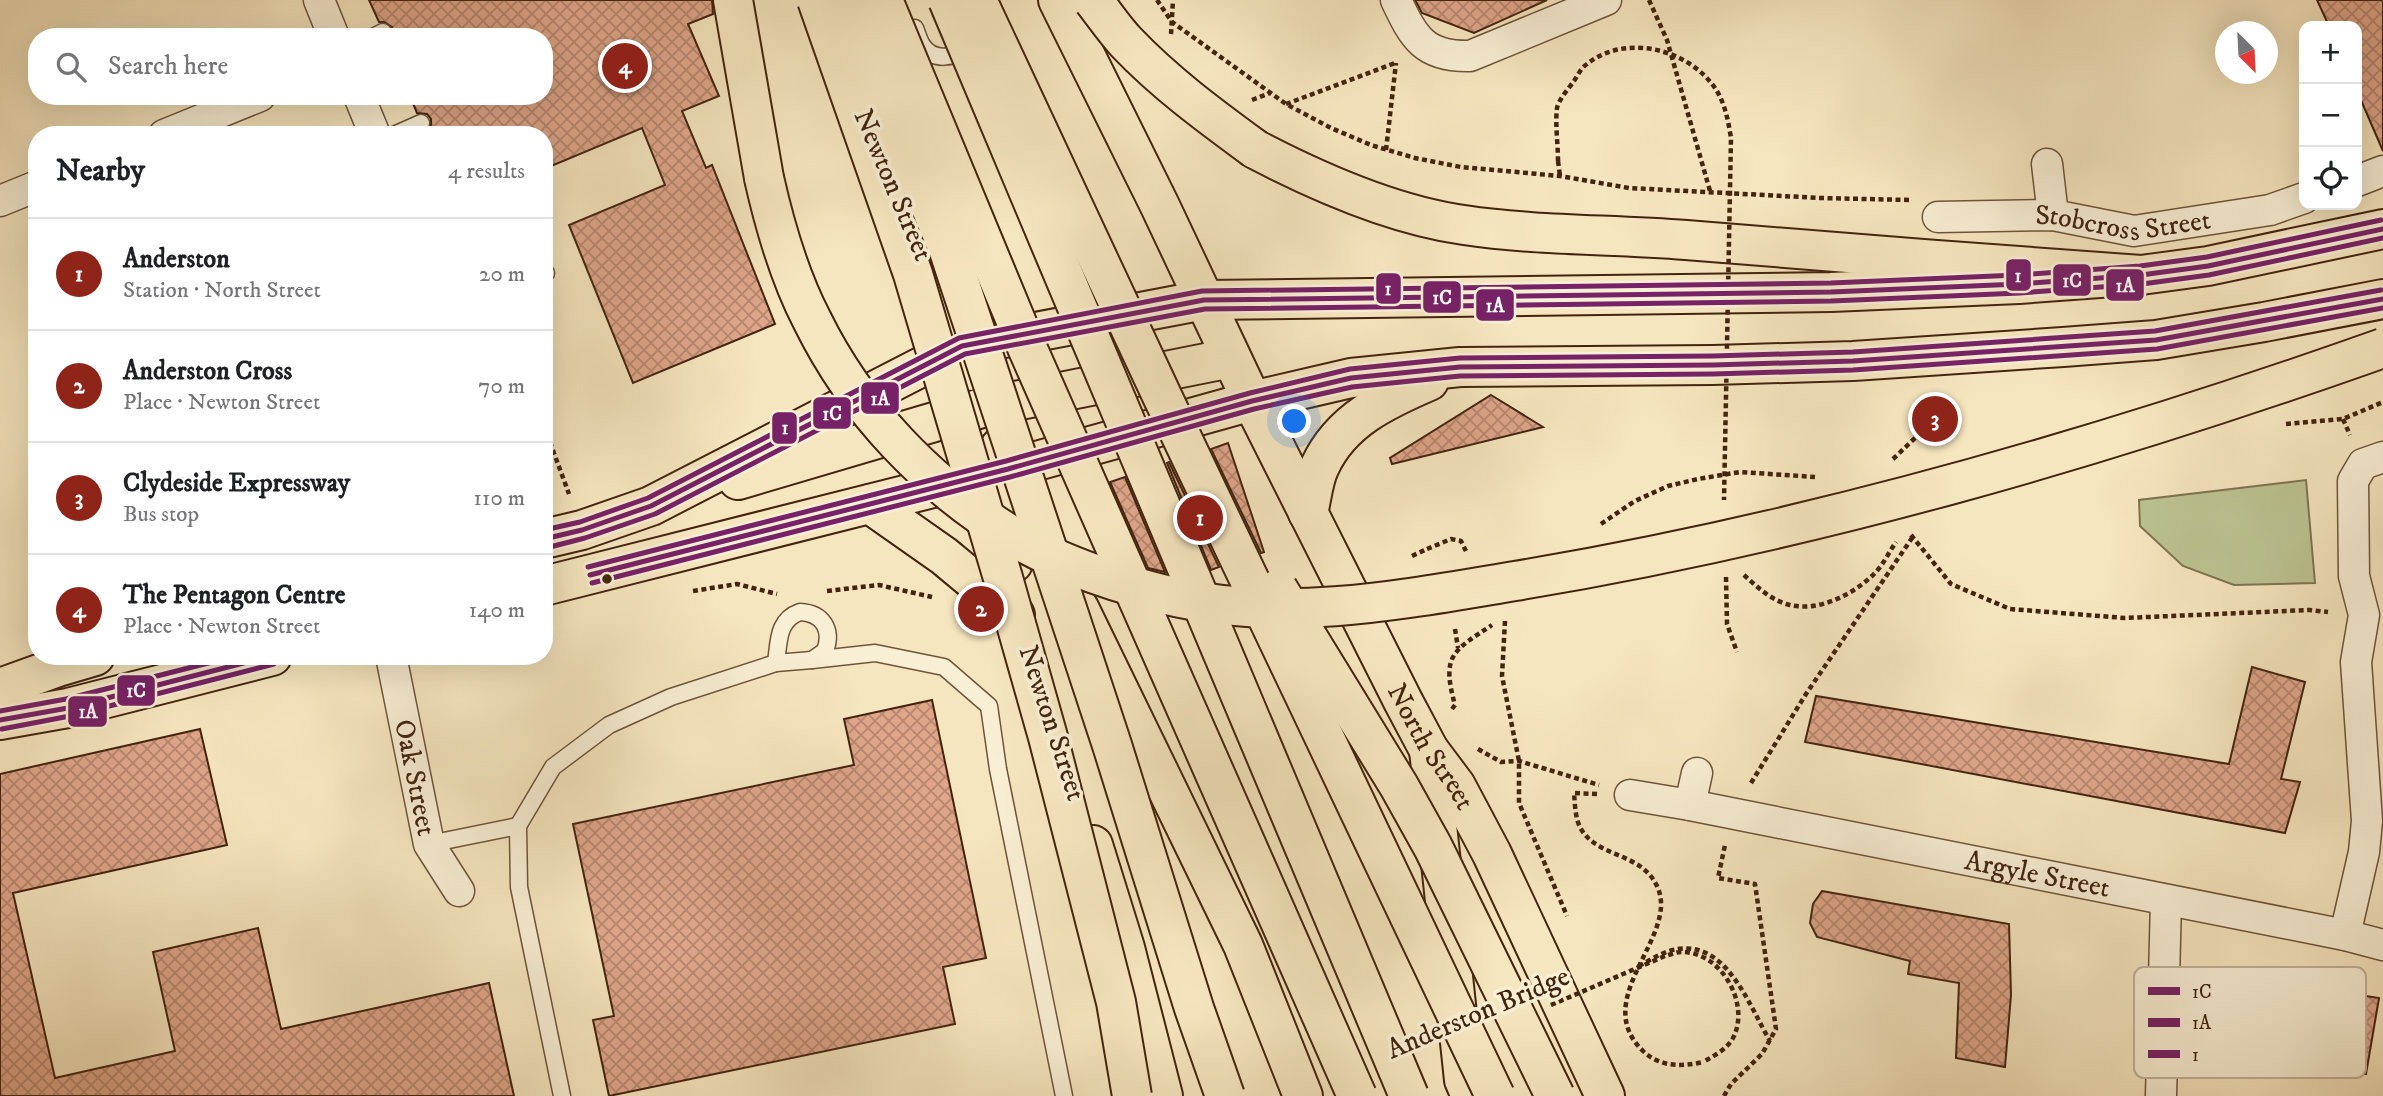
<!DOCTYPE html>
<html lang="en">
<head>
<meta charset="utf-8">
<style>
	:root { --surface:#fff; --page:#f2f2f2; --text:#202124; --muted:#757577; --line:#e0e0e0; --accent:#8f2418 }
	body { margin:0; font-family:"IM FELL DW Pica",serif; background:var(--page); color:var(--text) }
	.controls { position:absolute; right:21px; top:21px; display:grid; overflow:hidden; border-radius:14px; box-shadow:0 7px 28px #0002 }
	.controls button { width:63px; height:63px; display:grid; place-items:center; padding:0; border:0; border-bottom:2px solid var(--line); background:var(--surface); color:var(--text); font:35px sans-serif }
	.compass { position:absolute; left:2215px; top:21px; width:63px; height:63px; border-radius:50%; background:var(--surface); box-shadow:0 7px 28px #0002; rotate:156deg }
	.you { position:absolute; left:1295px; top:422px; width:24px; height:24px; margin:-18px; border:5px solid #fff; border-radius:50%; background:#1a73e8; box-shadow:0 0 0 10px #1a73e833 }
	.badge { display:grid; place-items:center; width:46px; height:46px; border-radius:50%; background:var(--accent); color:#fff; font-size:23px; font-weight:700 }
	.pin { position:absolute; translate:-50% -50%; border:4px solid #fff; box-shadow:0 2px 7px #0006 }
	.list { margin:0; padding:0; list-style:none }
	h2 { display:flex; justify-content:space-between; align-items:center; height:91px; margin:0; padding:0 28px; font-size:30px }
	h2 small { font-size:23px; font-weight:400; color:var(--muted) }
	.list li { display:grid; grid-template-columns:46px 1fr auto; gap:21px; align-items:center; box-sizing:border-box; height:112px; padding:0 28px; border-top:2px solid var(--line) }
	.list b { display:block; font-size:26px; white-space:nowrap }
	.list p { margin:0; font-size:23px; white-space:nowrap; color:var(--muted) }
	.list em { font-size:23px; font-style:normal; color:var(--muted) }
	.icon { flex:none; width:38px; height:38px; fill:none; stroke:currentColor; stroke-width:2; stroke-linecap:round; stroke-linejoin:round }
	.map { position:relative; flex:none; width:2383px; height:1096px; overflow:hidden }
	.search { position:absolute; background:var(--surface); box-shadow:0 7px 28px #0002; left:28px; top:28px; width:525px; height:77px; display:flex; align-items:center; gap:18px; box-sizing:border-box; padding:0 24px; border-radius:28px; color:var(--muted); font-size:26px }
	.panel { position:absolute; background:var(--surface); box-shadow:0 7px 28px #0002; left:28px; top:126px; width:525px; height:539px; border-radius:28px }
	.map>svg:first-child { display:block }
	.green { fill:#bcc592; stroke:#7f7450; stroke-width:2 }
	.building { fill:url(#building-cross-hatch); stroke:#42240e; stroke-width:2 }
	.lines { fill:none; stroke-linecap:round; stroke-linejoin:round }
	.lane-casing { stroke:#6f543a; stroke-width:19 }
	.street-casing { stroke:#6f543a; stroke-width:33 }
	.primary-casing { stroke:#42240e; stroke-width:42 }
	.highway-casing { stroke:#42240e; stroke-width:42 }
	.path { stroke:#42240e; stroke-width:4.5; stroke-dasharray:5 3.5; stroke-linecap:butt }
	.lane { stroke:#f9efd5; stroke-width:16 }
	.street { stroke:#f9efd5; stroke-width:30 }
	.primary { stroke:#f6e6bf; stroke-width:38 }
	.highway { stroke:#f6e6bf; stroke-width:38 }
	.highway-bridge-casing { stroke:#42240e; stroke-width:42; stroke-linecap:butt }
	.path-bridge { stroke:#42240e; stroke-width:4.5; stroke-dasharray:5 3.5; stroke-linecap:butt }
	.highway-bridge { stroke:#f6e6bf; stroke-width:38 }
	.bus-1-casing { stroke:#f9efd5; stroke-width:10 }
	.bus-2-casing { stroke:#f9efd5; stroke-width:10 }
	.bus-3-casing { stroke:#f9efd5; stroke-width:10 }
	.bus-1 { stroke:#772166; stroke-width:5 }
	.bus-2 { stroke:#772166; stroke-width:5 }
	.bus-3 { stroke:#772166; stroke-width:5 }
	.bus-dot { fill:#42240e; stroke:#f9efd5; stroke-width:2.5 }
	.labels { text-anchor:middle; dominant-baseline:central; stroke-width:7; stroke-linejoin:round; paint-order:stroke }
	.street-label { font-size:28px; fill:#42240e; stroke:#f9efd5 }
	.key { fill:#f9efd5; stroke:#c2b299; stroke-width:2 }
	.key-label { font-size:19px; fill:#42240e }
	.line-badge { stroke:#f9efd5; stroke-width:2.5 }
	.badge-label { font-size:19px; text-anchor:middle; font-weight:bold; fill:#fff }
</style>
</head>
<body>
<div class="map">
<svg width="2383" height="1096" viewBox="0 0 2383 1096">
	<defs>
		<pattern id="building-cross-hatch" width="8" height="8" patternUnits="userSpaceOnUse" patternTransform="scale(1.75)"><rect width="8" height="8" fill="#dfa68a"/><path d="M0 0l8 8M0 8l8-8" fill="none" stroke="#b6876f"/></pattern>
	</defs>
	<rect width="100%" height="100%" fill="#f6e6bf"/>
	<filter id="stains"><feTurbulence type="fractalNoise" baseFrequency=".00286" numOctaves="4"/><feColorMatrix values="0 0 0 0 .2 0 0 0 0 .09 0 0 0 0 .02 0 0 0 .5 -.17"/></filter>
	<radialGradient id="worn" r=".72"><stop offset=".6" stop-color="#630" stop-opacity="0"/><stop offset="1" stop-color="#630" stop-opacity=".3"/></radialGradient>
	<path class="green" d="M2306,480L2315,583L2234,585L2183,566L2140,526L2139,500Z"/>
	<g class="building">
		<path d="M369,0H712L713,14L688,24L719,96L682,111L706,168L712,165L775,324L633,383L569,225L665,185L642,128L544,169V135H426L425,133L431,125V119L427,114L417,113L410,96H544V37H392V27L384,22H379Z"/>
		<path d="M1415,0H1547L1474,33L1422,13Z"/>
		<path d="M2317,0H2383V151L2357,91V26H2329Z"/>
		<path d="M1491,395L1543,427L1392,464L1390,458Z"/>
		<path d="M1228,443L1264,552L1261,553L1211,449Z"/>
		<path d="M1169,462L1219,567L1211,570L1167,463Z"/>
		<path d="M1125,477L1165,572L1148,568L1110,482Z"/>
		<path d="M2252,667L2305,682L2281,779L2300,782L2285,833L1805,742L1816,696L2229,764Z"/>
		<path d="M932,700L986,958L943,967L955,1024L609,1096L593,1020L614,1016L573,824L854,765L844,719Z"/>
		<path d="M200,729L227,845L13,893L55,1078L175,1051L153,952L258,928L281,1029L489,983L514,1096H0V774Z"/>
		<path d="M1822,891L2009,924L2011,995L2005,1067L1956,1058L1959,983L1908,974L1910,961L1817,937L1810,923L1813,904Z"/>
		<path d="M2199,970L2379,998L2366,1074L2194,1043Z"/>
	</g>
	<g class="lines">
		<defs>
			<g id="lane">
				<path d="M915,28C917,33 919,40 922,45C933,62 956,59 968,45"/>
				<path d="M373,37L383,32"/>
				<path d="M394,135L421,123"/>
				<path d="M544,273H546"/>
				<path d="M800,612C823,613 833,630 825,651L812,660L776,663C779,642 777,620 800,612Z"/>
				<path d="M812,660L875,653L944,667L989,706L998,769L1064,1096"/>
				<path d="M429,844L518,826"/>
				<path d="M562,1096L519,887L518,826L553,767L609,725L671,697L776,663"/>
			</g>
			<g id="street">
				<path d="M319,0L334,37"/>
				<path d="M1396,0C1414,38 1424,57 1470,56L1606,0"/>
				<path d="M359,96L375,135"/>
				<path d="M164,135L260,96"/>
				<path d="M2047,164L2053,215"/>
				<path d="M2357,181L2383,171"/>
				<path d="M0,201L37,186"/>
				<path id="s1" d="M1938,217L2053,215L2134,231L2270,210L2304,198"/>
				<path id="s2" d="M391,656L429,844L459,891"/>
				<path id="s3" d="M1630,795L1690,805L2345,935L2383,945"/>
				<path d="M1690,805L1697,773"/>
				<path d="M2345,935L2364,852L2367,821L2356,662L2364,615L2354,576L2353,481L2363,464L2383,457"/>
				<path d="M2161,1096L2166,900"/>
			</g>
			<g id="primary">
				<path id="s4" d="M1058,0L1160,206L1252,401L1403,701L1429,750L1456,786L1492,854L1605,1096"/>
				<path d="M918,242L971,371"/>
				<path d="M1000,447L1008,469L1013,563"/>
				<path d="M738,480L985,407L1231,358"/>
				<path d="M870,504L944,556L1015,615"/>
				<path d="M1308,513C1312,498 1313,480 1320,466C1341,420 1385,400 1429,381"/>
				<path d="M544,539L582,530L651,506L962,346L1204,300L1831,292L2019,284L2141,275L2208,266L2383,229"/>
				<path d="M544,586L1008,469L1252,401L1351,378L1460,367L1713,365L1853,361L2063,347L2156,340L2264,322L2383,299"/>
				<path d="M0,688L61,666L95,656"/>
				<path d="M0,720L68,708L272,656"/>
				<path d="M1093,845L1125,948L1163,1096"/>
			</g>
			<g id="highway">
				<path d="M733,0L764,178"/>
				<path d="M1255,149C1318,182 1393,215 1464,225C1537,236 1612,234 1686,240C1838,253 1989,264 2141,275"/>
				<path d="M1079,608L1243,945L1303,1096"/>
				<path d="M1429,750L1464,1080L1471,1096"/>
			</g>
		</defs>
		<use href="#lane" class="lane-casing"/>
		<use href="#street" class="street-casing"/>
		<use href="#primary" class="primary-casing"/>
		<use href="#highway" class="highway-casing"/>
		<g class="path">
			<path d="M1157,0L1172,22L1286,104L1331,128L1371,145L1415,158L1461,167L1560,176L1629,188L1821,198L1911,200"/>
			<path d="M1649,0L1667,40L1710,191"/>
			<path d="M1171,34L1173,0"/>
			<path d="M1252,100L1270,93"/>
			<path d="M1286,104L1395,63"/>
			<path d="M1386,150L1396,63"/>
			<path d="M1558,161L1560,176"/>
			<path d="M2343,419L2350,435"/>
			<path d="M2286,424L2343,419L2383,402"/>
			<path d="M544,426L569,494"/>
			<path d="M1893,459L1935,419"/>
			<path d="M1601,524L1635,501L1668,486L1698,479L1740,472L1815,477"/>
			<path d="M1911,535L1951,584L2010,609L2125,618L2309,610L2328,612"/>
			<path d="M1427,549L1451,539L1461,541L1466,551"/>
			<path d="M1726,577L1727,624L1737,652"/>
			<path d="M693,591L737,584L777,594"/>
			<path d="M827,591L879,585L932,597"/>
			<path d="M1505,621L1502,676L1519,761V803L1567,916"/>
			<path d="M1455,629L1458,648"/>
			<path d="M309,660L325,656"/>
			<path d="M1452,709L1455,705C1441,655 1453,651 1492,625"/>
			<path d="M1478,749L1501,762L1519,761L1599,785"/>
			<path d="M1751,783L1806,694L1912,538"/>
			<path d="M1597,794L1574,793C1575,804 1575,819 1581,829C1598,858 1641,852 1657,886C1681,936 1588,998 1643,1051C1660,1067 1681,1067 1703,1062"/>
			<path d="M1639,966C1648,961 1658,955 1669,951C1725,934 1748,1004 1770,1041"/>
			<path d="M1724,1096L1731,1084L1762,1054L1776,1029L1755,884L1718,878L1725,845"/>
		</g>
		<use href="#lane" class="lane"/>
		<use href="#street" class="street"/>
		<use href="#primary" class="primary"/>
		<use href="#highway" class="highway"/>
		<defs>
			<g id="highway-bridge">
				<path d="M817,0L913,274L1003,578L1048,737L1116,1002L1132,1096"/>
				<path d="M845,0L949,251L1112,745L1194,1008L1225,1096"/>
				<path d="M883,0L1026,345L1357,1096"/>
				<path d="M948,0L1409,1096"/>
				<path d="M977,0L1163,398L1495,1096"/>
				<path d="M1093,0C1104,14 1114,29 1126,42C1165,83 1210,116 1255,149"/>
				<path d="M764,178C775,227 789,276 812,320C856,410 928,485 1014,537C1060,565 1127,587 1180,598C1290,622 1406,599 1515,581C1811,532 2101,448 2383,348"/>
				<path d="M1278,589L1399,786L1433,847L1555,1096"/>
			</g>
		</defs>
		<use href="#highway-bridge" class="highway-bridge-casing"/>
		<g class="path-bridge">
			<path d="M1558,161C1558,144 1555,124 1557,108C1559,99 1569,88 1574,81C1578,75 1581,68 1587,64C1626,33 1688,49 1715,88C1725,103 1728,120 1731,138L1724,500"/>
			<path d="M1412,556L1427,549"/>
			<path d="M1744,575C1757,587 1772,601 1790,605C1820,612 1854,594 1875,573C1883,565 1889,552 1896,542"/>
			<path d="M1551,1005L1665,956C1670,955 1676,952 1681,952C1721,951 1751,1004 1733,1038C1727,1049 1714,1056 1703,1062"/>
		</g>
		<use href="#highway-bridge" class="highway-bridge"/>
		<defs>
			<g id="bus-1">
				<path d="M544,539L582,530L651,506L962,346L1204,300L1831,292L2019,284L2141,275L2208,266L2383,229"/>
				<path d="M590,575L1008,469L1252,401L1351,378L1460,367L1713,365L1853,361L2156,340L2383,299"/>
				<path d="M0,720L68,708L271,656"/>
			</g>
			<g id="bus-2">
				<path d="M546,548L585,538L655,514L965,354L1205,309L1831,301L2020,293L2142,284L2209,275L2383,238"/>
				<path d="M592,583L1010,477L1254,409L1352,387L1460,376L1713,374L1853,370L2157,349L2383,308"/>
				<path d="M2,729L70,716L274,664"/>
			</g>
			<g id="bus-3">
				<path d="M544,530L580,522L648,498L959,338L1202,291L1831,283L2018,275L2140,266L2207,257L2381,220"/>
				<path d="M588,567L1006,461L1250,393L1350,369L1460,358L1713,356L1853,352L2155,331L2381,290"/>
				<path d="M0,711L66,699L236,656"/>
			</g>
		</defs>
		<use href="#bus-1" class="bus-1-casing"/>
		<use href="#bus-2" class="bus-2-casing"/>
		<use href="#bus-3" class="bus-3-casing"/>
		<use href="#bus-1" class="bus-1"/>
		<use href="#bus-2" class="bus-2"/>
		<use href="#bus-3" class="bus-3"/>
	</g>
	<circle class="bus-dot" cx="607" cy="579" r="6"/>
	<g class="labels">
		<g class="street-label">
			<text transform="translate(893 185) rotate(67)">Newton Street</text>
			<text stroke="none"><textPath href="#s1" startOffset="186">Stobcross Street</textPath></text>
			<text transform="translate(1052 723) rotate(72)">Newton Street</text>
			<text stroke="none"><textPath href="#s4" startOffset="835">North Street</textPath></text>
			<text stroke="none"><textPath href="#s2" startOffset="124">Oak Street</textPath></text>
			<text stroke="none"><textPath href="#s3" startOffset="415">Argyle Street</textPath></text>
			<text transform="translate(1478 1013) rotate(-23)">Anderston Bridge</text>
		</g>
	</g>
	<rect x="2134" y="967" width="232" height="111" rx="10" class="key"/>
	<rect x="2148" y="987" width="32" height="8" fill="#772166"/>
	<rect x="2148" y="1018" width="32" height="9" fill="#772166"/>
	<rect x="2148" y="1050" width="32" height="8" fill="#772166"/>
	<g class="key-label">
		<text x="2192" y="998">1C</text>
		<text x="2192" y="1029">1A</text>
		<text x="2192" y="1061">1</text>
	</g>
	<g class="line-badge">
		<rect x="2005" y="258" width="27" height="34" rx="7" fill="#772166"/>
		<rect x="2052" y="263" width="40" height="34" rx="7" fill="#772166"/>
		<rect x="2105" y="268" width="40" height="34" rx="7" fill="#772166"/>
		<rect x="1375" y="272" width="27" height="33" rx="7" fill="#772166"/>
		<rect x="1422" y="280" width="40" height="34" rx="7" fill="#772166"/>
		<rect x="1475" y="288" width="40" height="34" rx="7" fill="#772166"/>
		<rect x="860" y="381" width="40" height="34" rx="7" fill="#772166"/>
		<rect x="812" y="396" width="40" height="34" rx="7" fill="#772166"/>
		<rect x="771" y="411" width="27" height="34" rx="7" fill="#772166"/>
		<rect x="116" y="674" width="40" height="33" rx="7" fill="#772166"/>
		<rect x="67" y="695" width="41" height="33" rx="7" fill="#772166"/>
	</g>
	<g class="badge-label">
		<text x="2018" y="282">1</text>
		<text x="2072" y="287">1C</text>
		<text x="2125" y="292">1A</text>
		<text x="1388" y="295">1</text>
		<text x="1442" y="304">1C</text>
		<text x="1495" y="312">1A</text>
		<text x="880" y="405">1A</text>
		<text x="832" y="420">1C</text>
		<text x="785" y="434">1</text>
		<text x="136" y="697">1C</text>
		<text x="88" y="718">1A</text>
	</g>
	<rect width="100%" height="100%" filter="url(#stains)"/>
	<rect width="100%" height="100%" fill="url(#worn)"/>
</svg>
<div class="controls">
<button>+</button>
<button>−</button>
<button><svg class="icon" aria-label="locate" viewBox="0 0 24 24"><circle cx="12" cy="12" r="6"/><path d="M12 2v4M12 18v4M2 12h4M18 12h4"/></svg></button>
</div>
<svg class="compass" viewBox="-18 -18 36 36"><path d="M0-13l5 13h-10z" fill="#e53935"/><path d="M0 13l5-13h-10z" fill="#757577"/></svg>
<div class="you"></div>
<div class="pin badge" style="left:1200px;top:518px">1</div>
<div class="pin badge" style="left:981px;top:609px">2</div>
<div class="pin badge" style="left:1935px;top:419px">3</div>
<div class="pin badge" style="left:625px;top:66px">4</div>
<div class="search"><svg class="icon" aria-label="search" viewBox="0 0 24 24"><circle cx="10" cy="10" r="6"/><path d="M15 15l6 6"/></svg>Search here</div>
<section class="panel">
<h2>Nearby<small>4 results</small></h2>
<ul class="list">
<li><span class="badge">1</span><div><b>Anderston</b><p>Station · North Street</p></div><em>20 m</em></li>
<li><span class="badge">2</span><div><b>Anderston Cross</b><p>Place · Newton Street</p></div><em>70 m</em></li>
<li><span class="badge">3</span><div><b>Clydeside Expressway</b><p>Bus stop</p></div><em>110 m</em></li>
<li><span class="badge">4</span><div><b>The Pentagon Centre</b><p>Place · Newton Street</p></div><em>140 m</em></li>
</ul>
</section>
</div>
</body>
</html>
